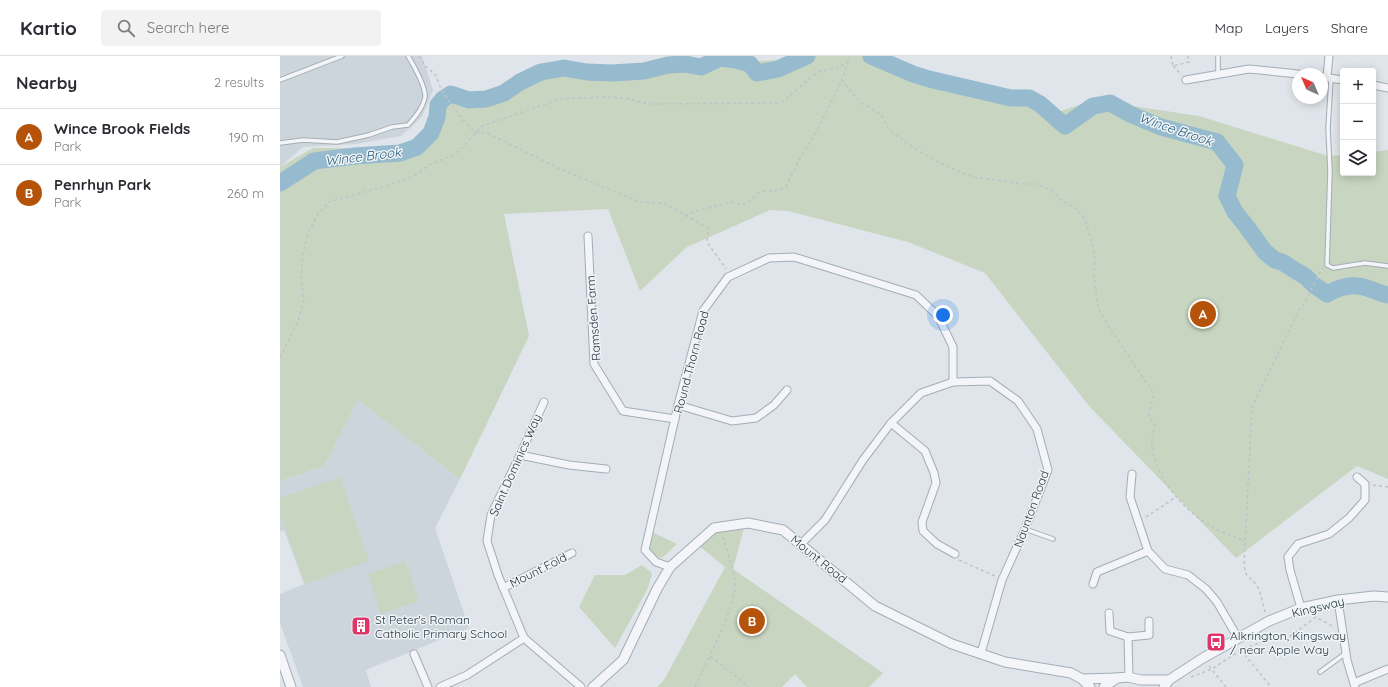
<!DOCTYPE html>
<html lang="en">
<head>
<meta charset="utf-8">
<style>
	:root { --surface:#fff; --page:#f2f2f3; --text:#2b2b33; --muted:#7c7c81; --line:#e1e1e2; --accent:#b45309 }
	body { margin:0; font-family:Quicksand,sans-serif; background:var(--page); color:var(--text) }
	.controls { position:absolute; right:12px; top:12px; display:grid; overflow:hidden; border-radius:4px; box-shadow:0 2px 10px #0003 }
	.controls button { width:36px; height:36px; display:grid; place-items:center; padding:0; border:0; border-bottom:1px solid var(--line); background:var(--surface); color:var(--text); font:20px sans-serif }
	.compass { position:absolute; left:1012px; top:12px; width:36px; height:36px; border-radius:50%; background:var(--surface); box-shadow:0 2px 10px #0003; rotate:316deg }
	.you { position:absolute; left:663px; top:259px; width:14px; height:14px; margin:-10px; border:3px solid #fff; border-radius:50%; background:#1a73e8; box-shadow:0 0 0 6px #1a73e833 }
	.badge { display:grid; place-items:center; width:26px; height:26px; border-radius:50%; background:var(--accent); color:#fff; font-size:13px; font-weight:700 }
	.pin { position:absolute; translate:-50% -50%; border:2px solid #fff; box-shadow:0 1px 4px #0006 }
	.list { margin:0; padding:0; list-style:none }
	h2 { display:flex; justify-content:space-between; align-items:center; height:52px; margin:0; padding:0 16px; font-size:17px }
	h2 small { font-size:13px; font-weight:400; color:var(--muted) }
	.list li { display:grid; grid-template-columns:26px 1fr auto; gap:12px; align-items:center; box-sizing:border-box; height:56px; padding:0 16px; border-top:1px solid var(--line) }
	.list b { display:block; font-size:15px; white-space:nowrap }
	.list p { margin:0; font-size:13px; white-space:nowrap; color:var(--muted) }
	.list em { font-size:13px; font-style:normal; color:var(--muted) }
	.icon { flex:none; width:22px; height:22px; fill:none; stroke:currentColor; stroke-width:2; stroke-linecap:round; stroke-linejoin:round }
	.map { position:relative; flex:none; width:1108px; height:631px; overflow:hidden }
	header { display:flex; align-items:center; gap:24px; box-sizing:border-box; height:56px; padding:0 20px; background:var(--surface); border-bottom:1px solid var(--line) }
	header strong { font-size:19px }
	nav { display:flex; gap:22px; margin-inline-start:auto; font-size:14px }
	.search { width:280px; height:36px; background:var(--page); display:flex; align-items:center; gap:10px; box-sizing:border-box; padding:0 14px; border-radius:4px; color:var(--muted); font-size:15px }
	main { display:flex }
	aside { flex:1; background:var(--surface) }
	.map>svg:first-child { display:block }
	.built { fill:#cdd5dc }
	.green { fill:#c8d5c0 }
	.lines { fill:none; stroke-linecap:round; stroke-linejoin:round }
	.river { stroke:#96bace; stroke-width:17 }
	.service-casing { stroke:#a4adb5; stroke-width:5.5 }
	.minor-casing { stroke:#a4adb5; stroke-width:9 }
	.tertiary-casing { stroke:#a4adb5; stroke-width:11 }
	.path { stroke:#bec3c9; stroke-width:1.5; stroke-dasharray:3 3; stroke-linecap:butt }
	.service { stroke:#f3f5f8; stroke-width:3.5 }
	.minor { stroke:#f3f5f8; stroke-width:7 }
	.tertiary { stroke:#f3f5f8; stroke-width:9 }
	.labels { text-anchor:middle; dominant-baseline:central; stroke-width:3; stroke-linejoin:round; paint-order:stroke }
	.street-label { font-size:12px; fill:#263543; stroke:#eff4f7 }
	.poi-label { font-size:12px; fill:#263543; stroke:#eff4f7; text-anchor:start }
	.water-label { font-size:13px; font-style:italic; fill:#2c5c7c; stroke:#eff4f7 }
</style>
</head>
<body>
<header>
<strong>Kartio</strong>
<div class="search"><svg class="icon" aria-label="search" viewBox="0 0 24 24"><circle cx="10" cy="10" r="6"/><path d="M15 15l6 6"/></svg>Search here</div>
<nav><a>Map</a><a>Layers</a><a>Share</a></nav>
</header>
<main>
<aside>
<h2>Nearby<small>2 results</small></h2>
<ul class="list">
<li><span class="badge">A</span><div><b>Wince Brook Fields</b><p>Park</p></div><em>190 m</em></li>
<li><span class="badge">B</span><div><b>Penrhyn Park</b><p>Park</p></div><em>260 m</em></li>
</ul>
</aside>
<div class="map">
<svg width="1108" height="631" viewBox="0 0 1108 631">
	<rect width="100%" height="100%" fill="#dfe5ea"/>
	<g class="built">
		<path d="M0,0H142L153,34L142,61L121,80L76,88L23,91L0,111Z"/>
		<path d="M78,344L180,423L155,472L189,572L86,614L91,631H23L0,567V538L24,528L4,474L0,476V425L44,410Z"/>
	</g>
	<g class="green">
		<path d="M439,0H458L473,5L504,4L513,0H604L623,9L661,22L703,34L753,38L775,57L823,41L845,49L919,60L1048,100L1063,99V117H1093V96L1108,94V423L1077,410L956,502L809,350L705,217L628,186L508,155L490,154L407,191L360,235L328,153L224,158L249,280L180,423L78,344L44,410L0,425V111L33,92H110L138,86L153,61L158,41L176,32L197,40L223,32L249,15L276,9L326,13L364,12L388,6L409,5L421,9Z"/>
		<path d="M60,421L89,505L25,528L0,458V442Z"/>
		<path d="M464,472L453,513L603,617L589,631H527L515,618L502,631H377L384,624L445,511L418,489L434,475Z"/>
		<path d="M372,476L397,488L382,502L374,500L369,492Z"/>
		<path d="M125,505L139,545L101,558L88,518Z"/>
		<path d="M362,509L372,517L368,532L335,592L299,551L315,519H345Z"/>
	</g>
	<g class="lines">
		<g class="river">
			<path d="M591,0L633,18L649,23L731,42H749L760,48L785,70L813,50L830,47L852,59L881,71L937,86L955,109L947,140L955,156L967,171L985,196L995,204L1002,206L1026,221L1034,229L1047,238C1056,233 1067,229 1077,230C1087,230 1097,237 1108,239"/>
			<path d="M0,127L34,105L75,100L120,97L137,91L151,77L157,61L158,49L163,43L171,38L189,44L206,43L224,37L240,26L261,16L284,12L307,16L332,17L364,15L388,9L405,8L421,11L440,2L456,4L470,8L477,17L498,13L527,0"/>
		</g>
		<defs>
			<g id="service">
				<path d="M938,18V0"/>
				<path d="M1051,23L1048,72L1050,115L1047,209L1053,212L1085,207L1108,210"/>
				<path d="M0,24L62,0"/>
				<path d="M0,87L23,84L57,86L89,79L112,71L128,69C135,61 143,52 145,41C146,31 133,8 128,0"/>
				<path d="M745,473L773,483"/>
				<path d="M1040,616L1066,597"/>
			</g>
			<g id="minor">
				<path d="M1042,21L1063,24"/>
				<path d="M1047,21L1049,0"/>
				<path d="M906,24L969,13L1018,18"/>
				<path d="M1093,29L1108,32"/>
				<path d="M308,180L314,308L343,355L395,363"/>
				<path d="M264,346L240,399L211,459L207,485L218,519L244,582L301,631"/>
				<path d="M398,349L452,365L476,362L494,349L507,334"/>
				<path d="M611,367L645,395L654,417L656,427L642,466L643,475L657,488L675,498"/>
				<path d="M240,399L289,409L326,413"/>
				<path d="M852,418L850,441L868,495L885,513L908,519L926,533L937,546L958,582"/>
				<path d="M521,488L545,464L583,404L611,367L641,337L673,326L710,325L738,345L757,373L768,414L745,473L722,524L701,597"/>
				<path d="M390,511L376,506L365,494L398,349L423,255L448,221L489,202L514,201L636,239L658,260L673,291V326"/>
				<path d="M813,528L817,516L868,495"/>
				<path d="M223,532L292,497"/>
				<path d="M1058,544L1067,604L1075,631"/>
				<path d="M1021,552L1010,514L1008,501L1018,488L1049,478L1069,462L1085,444V428L1077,421"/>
				<path d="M829,557L830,575L848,581L869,579V565"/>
				<path d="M848,581L849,621"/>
				<path d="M134,598L148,631"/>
				<path d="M1074,627L1108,613"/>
				<path d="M160,631L187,619L244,582"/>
			</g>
			<g id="tertiary">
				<path d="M0,599L11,631"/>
				<path d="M802,623L837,622"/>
				<path d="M313,631L343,604L377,533L390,511L434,472L468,467L503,474L595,550L672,588L725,606L791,617L802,623L810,631"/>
				<path d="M824,631L837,622L848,621L861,624H889"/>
				<path d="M884,631L889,624L923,602L989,565L1021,552L1058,544L1094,540L1108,541"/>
			</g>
		</defs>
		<use href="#service" class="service-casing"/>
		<use href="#minor" class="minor-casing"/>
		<use href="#tertiary" class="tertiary-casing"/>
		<g class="path">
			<path d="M139,0L146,11L155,18L162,35L183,64L195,76L207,77L278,112L360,146L384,147L428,172L427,186L446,213"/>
			<path d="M891,0L893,10L909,6L908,0"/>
			<path d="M893,10L902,19"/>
			<path d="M562,24L580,46L600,58L604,63L608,72L613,77L639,95L662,108L693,121L743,128H756L773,135L781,144L795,152L801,158L806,165L815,201L814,220L818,252L829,271L872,335L873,341L869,359L875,370C873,377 871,384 872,391C876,423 906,457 934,472C944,477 955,481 965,485"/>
			<path d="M405,159L427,152L451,146L459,148H465L470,145L480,136L486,135L500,134L506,131L520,102L535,78L562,24L570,0"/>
			<path d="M0,302L18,265L24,244L21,221L23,198L28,177L38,158L49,146L109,129L134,120L149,109L173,99L182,92L202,70L280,43L325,41L345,42L368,48L501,47L538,16L556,12L567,7"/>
			<path d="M1093,429L1108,431"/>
			<path d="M866,461L896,441"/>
			<path d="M443,481C447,495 453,511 455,526C457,543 437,584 430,600L469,631"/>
			<path d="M679,504L715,520"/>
			<path d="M985,556L979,533L974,526L966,518L964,509L972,351L1019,254L1023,250L1040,216L1043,212"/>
			<path d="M961,594L991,631"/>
			<path d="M929,610L946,631"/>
			<path d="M911,621L932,613L961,594L990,583L1009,581L1036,561L1054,571"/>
			<path d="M415,631L430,600"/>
		</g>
		<use href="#service" class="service"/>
		<use href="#minor" class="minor"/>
		<use href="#tertiary" class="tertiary"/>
	</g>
	<defs>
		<symbol id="building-square" viewBox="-11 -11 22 22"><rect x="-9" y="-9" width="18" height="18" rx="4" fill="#dd3769" stroke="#eff4f7"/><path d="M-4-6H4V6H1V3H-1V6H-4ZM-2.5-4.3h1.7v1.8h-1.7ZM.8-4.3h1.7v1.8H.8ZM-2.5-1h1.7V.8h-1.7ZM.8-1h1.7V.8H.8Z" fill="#fff"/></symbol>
		<symbol id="bus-square" viewBox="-11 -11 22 22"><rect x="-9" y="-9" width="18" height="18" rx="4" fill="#dd3769" stroke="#eff4f7"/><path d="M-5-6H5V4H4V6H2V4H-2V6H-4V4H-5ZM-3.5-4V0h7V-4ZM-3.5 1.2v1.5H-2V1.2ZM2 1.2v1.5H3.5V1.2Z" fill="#fff"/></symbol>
	</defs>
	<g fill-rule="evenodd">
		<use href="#building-square" x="70" y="559" width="22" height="22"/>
		<use href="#bus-square" x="925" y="575" width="22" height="22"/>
	</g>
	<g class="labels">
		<g class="street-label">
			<text transform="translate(313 262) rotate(-94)">Ramsden Farm</text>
			<text transform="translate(411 306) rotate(-75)">Round Thorn Road</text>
			<text transform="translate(235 409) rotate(-66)">Saint Dominics Way</text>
			<text transform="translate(751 453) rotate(-70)">Naunton Road</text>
			<text transform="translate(539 503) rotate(39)">Mount Road</text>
			<text transform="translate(258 514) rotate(-27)">Mount Fold</text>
			<text transform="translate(1038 551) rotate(-14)">Kingsway</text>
		</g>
		<g class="poi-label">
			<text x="95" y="563">St Peter's Roman<tspan x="95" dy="14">Catholic Primary School</tspan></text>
			<text x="950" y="579">Alkrington, Kingsway<tspan x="950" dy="14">/ near Apple Way</tspan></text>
		</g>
		<g class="water-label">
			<text transform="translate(896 73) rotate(19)">Wince Brook</text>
			<text transform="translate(83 100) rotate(-7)">Wince Brook</text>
		</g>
	</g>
</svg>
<div class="controls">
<button>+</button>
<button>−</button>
<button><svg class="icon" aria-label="layers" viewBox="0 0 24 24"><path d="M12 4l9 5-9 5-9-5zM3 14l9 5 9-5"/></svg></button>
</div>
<svg class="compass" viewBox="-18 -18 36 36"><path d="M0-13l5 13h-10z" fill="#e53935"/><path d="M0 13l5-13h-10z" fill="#7c7c81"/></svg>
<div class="you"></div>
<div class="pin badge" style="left:923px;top:258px">A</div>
<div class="pin badge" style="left:472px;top:565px">B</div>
</div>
</main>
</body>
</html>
